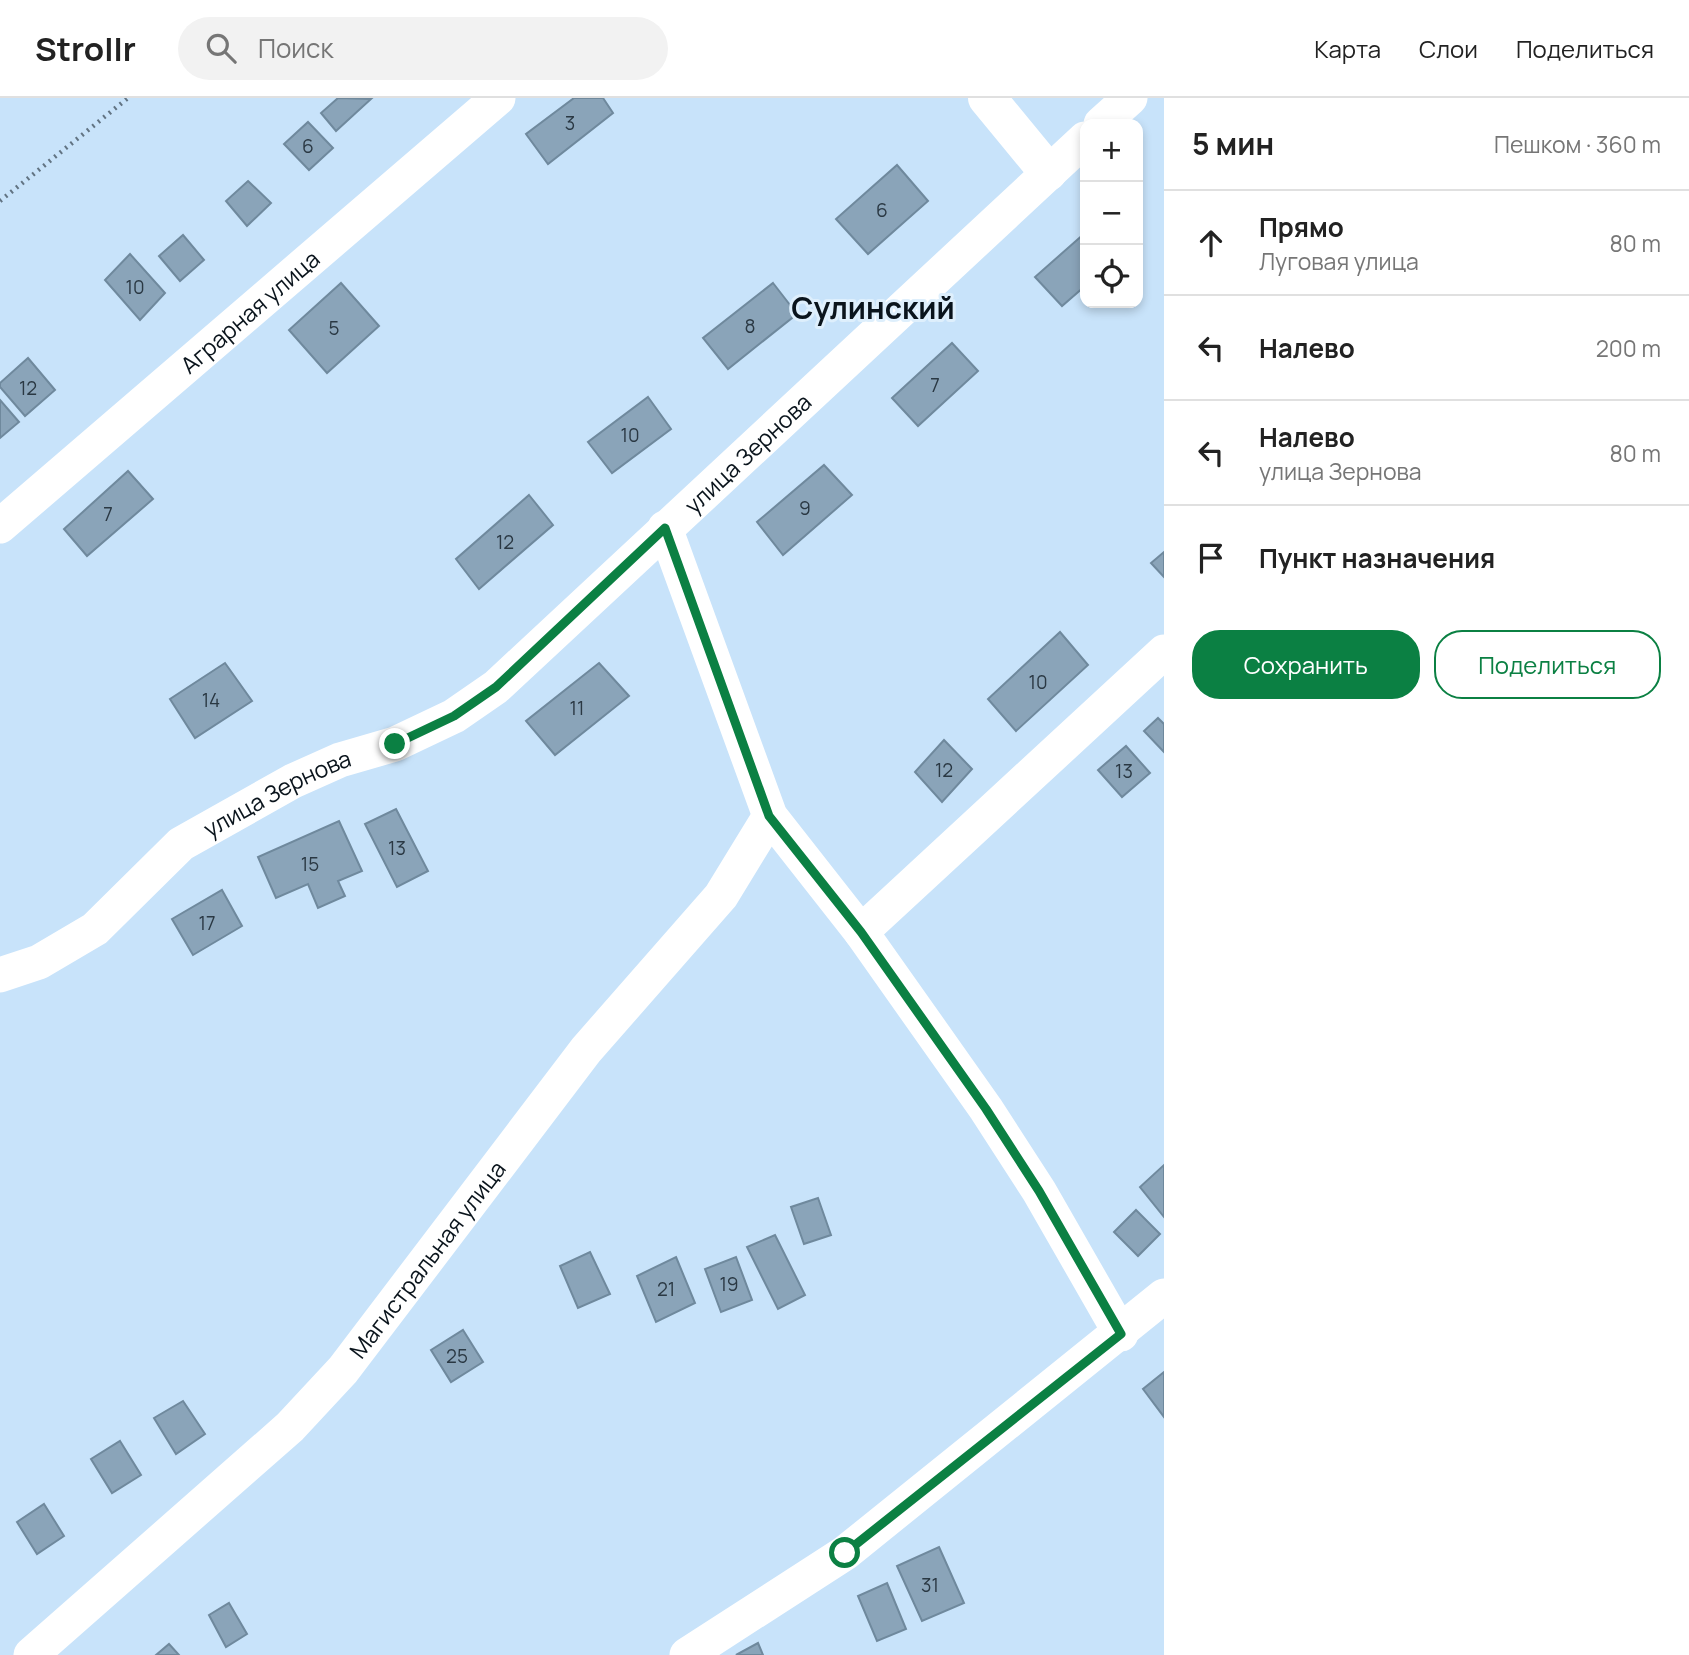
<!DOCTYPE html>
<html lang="ru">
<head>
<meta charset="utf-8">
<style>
	:root { --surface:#fff; --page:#f2f2f2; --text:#222; --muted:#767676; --line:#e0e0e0; --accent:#0b8043 }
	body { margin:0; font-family:Manrope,sans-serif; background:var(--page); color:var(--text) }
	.controls { position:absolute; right:21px; top:21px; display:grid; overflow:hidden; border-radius:14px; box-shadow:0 4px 10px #0003 }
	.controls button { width:63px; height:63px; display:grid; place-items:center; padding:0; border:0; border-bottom:2px solid var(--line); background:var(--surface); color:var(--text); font:35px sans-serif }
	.stop { position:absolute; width:21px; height:21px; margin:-16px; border:5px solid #0b8043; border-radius:50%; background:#fff }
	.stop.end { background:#0b8043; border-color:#fff; box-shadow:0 2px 7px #0008 }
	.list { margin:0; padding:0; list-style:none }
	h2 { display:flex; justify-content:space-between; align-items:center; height:91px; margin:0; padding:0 28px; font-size:30px }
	h2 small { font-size:23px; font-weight:400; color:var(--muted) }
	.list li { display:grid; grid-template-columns:46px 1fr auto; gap:21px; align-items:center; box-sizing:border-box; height:105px; padding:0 28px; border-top:2px solid var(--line) }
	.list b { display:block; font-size:26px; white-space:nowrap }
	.list p { margin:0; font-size:23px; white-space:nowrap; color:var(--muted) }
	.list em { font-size:23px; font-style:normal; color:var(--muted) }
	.actions { display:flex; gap:14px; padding:21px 28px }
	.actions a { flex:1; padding:16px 0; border:2px solid var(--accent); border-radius:28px; text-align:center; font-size:24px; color:var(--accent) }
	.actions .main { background:var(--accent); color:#fff }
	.icon { flex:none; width:38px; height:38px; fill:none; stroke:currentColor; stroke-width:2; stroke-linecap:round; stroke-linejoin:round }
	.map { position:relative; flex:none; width:1164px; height:1557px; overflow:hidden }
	header { display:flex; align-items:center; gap:42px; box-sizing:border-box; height:98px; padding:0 35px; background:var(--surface); border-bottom:2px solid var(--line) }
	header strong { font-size:33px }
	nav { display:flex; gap:38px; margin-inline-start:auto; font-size:24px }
	.search { width:490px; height:63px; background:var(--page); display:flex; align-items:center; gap:18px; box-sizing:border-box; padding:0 24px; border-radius:38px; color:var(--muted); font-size:26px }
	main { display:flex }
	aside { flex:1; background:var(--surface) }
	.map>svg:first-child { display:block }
	.building { fill:#8aa4b9; stroke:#6f899d; stroke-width:2 }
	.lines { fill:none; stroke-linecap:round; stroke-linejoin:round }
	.path { stroke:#627483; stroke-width:4.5; stroke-dasharray:2 5; stroke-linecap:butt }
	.minor { stroke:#fff; stroke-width:35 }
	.tertiary { stroke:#fff; stroke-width:38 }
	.route { stroke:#0b8043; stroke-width:9 }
	.labels { text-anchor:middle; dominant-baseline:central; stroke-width:6; stroke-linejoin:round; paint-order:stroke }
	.number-label { font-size:19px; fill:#2a3843 }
	.street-label { font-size:23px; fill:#0a141c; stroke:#deeffc }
	.district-label { font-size:30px; font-weight:bold; fill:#0a141c; stroke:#deeffc }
</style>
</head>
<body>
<header>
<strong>Strollr</strong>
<div class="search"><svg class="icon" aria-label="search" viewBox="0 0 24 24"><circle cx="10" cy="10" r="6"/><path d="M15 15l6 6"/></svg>Поиск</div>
<nav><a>Карта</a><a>Слои</a><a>Поделиться</a></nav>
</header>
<main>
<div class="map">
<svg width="1164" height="1557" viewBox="0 0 1164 1557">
	<rect width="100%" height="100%" fill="#c8e3fa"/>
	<g class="building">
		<path d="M338,0L371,1L336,33L321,15Z"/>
		<path d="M574,0H603L613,15L548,66L526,36Z"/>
		<path d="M308,24L333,50L309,72L284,46Z"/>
		<path d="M897,67L928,103L868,156L836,121Z"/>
		<path d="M248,83L271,105L247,128L226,103Z"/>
		<path d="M1085,135V188L1062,208L1035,179Z"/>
		<path d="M183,137L204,162L180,183L159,158Z"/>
		<path d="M130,156L165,195L140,222L105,182Z"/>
		<path d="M341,185L379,228L327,275L289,232Z"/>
		<path d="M773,185L797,216L728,271L703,240Z"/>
		<path d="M952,245L978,273L918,328L892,300Z"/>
		<path d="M28,260L55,292L25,318L0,289V285Z"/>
		<path d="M648,299L671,331L612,375L588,344Z"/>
		<path d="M0,302L19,324L0,340Z"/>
		<path d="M824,367L852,397L783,457L757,424Z"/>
		<path d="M128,373L153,401L87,458L64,431Z"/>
		<path d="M529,397L553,427L479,491L456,461Z"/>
		<path d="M1164,454V479L1151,465Z"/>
		<path d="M1060,534L1088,567L1016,633L988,601Z"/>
		<path d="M225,565L252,603L195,640L170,601Z"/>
		<path d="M599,565L629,598L555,657L526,623Z"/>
		<path d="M1158,620L1164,626V654L1144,633Z"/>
		<path d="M944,642L972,671L942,704L915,674Z"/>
		<path d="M1126,648L1150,675L1122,699L1098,672Z"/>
		<path d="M396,711L428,773L397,789L365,726Z"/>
		<path d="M339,723L362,773L338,783L345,798L318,810L308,786L276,800L258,759Z"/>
		<path d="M222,792L242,828L193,857L172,821Z"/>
		<path d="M1164,1067V1119L1140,1089Z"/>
		<path d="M818,1100L831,1137L804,1146L791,1109Z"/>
		<path d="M1136,1112L1160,1136L1138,1158L1114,1134Z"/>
		<path d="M775,1137L805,1197L778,1211L747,1149Z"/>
		<path d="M590,1154L610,1196L578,1210L560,1168Z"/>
		<path d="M676,1159L695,1205L656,1224L637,1178Z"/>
		<path d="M736,1159L752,1202L721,1214L705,1171Z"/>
		<path d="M463,1232L483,1264L451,1284L431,1252Z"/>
		<path d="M1164,1274V1319L1143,1291Z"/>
		<path d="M183,1303L205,1336L176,1356L154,1320Z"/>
		<path d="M120,1343L141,1377L112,1395L91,1361Z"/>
		<path d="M44,1406L64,1438L37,1456L17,1424Z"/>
		<path d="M939,1449L964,1505L922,1523L897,1468Z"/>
		<path d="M887,1485L906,1531L877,1543L858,1498Z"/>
		<path d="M229,1505L247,1536L226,1549L209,1517Z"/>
		<path d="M758,1545L763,1557H736Z"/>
		<path d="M169,1546L179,1557H156Z"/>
	</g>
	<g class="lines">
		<path class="path" d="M0,103L128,0"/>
		<g class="minor">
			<path d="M1101,26L1130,0"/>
			<path id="s1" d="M0,428L498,0"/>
			<path d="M665,430L770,718L861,834L986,1011L1039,1093L1121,1236"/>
			<path d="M861,834L1164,554"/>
			<path id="s2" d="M0,877L39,864L95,831L181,746L293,683L340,662L395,646L454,618L496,589L1085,41"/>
			<path id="s3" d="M31,1557L290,1329L343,1272L586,952L721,798L770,718"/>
			<path d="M687,1557L845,1455L1164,1198"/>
		</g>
		<path class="tertiary" d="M987,0L1048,74"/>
	</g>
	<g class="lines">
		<path class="route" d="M395,646L454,618L496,589L665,430L769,718L861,834L986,1011L1039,1093L1121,1236L845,1455"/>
	</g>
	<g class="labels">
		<g class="number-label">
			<text x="570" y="25">3</text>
			<text x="308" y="48">6</text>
			<text x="882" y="112">6</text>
			<text x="135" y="189">10</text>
			<text x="750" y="228">8</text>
			<text x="334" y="230">5</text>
			<text x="935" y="287">7</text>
			<text x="28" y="290">12</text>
			<text x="630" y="337">10</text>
			<text x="805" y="410">9</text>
			<text x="108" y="416">7</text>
			<text x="505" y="444">12</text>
			<text x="1038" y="584">10</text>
			<text x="211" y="602">14</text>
			<text x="577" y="610">11</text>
			<text x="944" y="672">12</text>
			<text x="1124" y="673">13</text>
			<text x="397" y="750">13</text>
			<text x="310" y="766">15</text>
			<text x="207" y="825">17</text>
			<text x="729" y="1186">19</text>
			<text x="666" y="1191">21</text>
			<text x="457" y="1258">25</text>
			<text x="930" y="1487">31</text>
		</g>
		<g class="street-label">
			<text stroke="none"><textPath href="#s1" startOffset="329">Аграрная улица</textPath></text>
			<text stroke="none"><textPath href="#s2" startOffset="924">улица Зернова</textPath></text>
			<text stroke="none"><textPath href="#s2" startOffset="336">улица Зернова</textPath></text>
			<text stroke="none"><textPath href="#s3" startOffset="562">Магистральная улица</textPath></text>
		</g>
		<g class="district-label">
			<text x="873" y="209">Сулинский</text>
		</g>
	</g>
</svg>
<div class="controls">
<button>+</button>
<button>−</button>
<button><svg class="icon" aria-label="locate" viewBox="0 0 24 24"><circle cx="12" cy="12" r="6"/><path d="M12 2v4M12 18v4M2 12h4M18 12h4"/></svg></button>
</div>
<div class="stop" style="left:845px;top:1455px"></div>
<div class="stop end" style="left:395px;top:646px"></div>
</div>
<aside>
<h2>5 мин<small>Пешком · 360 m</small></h2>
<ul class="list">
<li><svg class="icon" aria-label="ahead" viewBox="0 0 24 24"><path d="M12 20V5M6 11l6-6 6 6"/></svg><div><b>Прямо</b><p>Луговая улица</p></div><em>80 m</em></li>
<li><svg class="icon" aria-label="left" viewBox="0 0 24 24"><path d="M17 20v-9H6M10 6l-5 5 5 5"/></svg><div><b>Налево</b></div><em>200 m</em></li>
<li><svg class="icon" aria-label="left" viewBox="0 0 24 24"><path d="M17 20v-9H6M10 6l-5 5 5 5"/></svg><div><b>Налево</b><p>улица Зернова</p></div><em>80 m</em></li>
<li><svg class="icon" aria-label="arrive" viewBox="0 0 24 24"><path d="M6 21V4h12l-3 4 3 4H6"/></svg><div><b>Пункт назначения</b></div></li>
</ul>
<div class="actions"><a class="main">Сохранить</a><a>Поделиться</a></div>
</aside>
</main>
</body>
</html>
